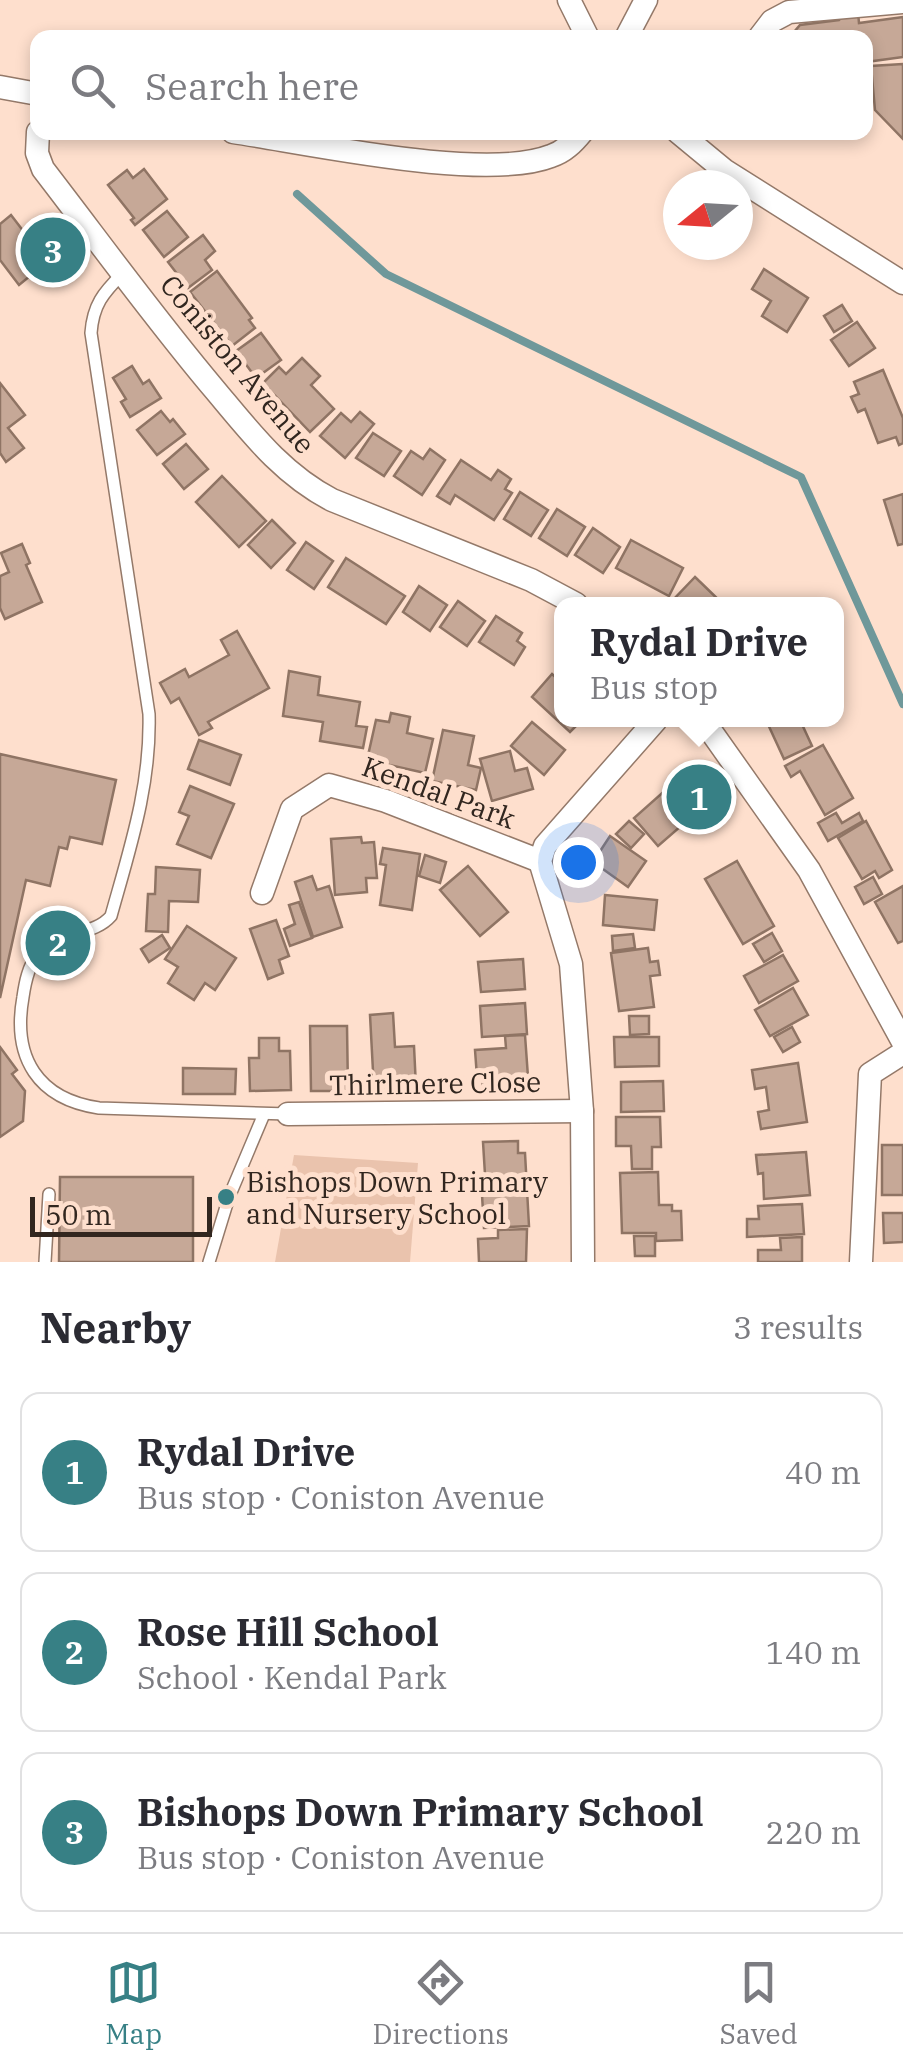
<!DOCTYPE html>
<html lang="en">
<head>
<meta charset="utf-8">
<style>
	:root { --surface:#fff; --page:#f7f7f7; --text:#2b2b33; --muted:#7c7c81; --line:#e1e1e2; --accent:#378085 }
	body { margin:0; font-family:"IBM Plex Serif",serif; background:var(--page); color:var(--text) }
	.compass { position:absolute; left:663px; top:170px; width:90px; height:90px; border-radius:50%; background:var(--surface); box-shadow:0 5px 15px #0003; rotate:252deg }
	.scale { position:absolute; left:30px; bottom:25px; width:182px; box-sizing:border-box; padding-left:10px; border:5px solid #31261f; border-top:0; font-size:28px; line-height:35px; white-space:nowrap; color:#31261f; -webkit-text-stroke:8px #fedfcd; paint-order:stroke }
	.you { position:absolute; left:578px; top:862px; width:35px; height:35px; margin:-25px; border:8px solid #fff; border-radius:50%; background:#1a73e8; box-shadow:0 0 0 15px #1a73e833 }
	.badge { display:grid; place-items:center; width:65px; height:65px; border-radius:50%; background:var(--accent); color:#fff; font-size:32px; font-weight:700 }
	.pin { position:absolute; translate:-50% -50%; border:5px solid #fff; box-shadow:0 2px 10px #0006 }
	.popup { position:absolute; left:554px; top:597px; width:290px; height:130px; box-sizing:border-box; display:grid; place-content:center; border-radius:20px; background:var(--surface); filter:drop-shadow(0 2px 8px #0005); font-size:32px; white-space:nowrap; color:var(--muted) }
	.popup b { font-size:38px; color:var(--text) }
	.popup::after { content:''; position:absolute; left:50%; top:100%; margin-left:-20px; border:20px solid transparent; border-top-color:var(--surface) }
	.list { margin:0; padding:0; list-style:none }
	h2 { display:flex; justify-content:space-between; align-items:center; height:130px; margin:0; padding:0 40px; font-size:42px }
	h2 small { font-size:32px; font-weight:400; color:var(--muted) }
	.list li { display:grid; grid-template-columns:65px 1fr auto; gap:30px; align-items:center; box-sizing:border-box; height:160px; margin:0 20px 20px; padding:0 20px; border:2px solid var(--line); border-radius:20px }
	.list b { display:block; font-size:38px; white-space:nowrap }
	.list p { margin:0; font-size:32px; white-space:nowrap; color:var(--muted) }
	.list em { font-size:32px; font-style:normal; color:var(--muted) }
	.icon { flex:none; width:55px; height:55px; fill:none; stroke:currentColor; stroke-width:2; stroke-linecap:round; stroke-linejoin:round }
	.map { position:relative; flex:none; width:903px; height:1262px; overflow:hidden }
	.search { position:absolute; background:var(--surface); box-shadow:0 5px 15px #0003; left:30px; right:30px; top:30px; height:110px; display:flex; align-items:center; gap:25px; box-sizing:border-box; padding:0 35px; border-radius:20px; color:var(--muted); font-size:38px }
	.sheet { height:670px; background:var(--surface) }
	nav { display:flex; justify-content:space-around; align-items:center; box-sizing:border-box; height:140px; border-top:2px solid var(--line); background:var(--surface); font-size:28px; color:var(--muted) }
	nav a { display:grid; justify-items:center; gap:5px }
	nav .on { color:var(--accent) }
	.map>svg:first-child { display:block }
	.green { fill:#eac3ad }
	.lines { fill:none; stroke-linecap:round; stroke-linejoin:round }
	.stream { stroke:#6f989a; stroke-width:8 }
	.building { fill:#c6a897; stroke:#8f7464; stroke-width:2.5 }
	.lane-casing { stroke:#947969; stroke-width:14 }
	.street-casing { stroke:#947969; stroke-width:25 }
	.lane { stroke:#fff; stroke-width:11 }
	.street { stroke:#fff; stroke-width:22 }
	.poi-dot { fill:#378085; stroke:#fedfcd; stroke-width:4 }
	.labels { text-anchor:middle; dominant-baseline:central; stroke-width:10; stroke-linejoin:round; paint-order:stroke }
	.street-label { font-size:28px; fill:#31261f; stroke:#fedfcd }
	.poi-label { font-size:28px; fill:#31261f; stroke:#fedfcd; text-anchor:start }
</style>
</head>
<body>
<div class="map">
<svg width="903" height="1262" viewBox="0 0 903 1262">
	<rect width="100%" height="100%" fill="#fedfcd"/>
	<path class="green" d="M294,1155L418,1163L410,1262H275Z"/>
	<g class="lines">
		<path class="stream" d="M297,194L386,274L801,477L903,704"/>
	</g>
	<g class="building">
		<path d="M858,12L859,23L903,17V57L866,62V38H789L800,25L839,20L844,14Z"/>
		<path d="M903,64V139L875,110L871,66Z"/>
		<path d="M144,169L167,199L135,225L131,220L134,218L108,185L127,170L133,178Z"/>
		<path d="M167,211L188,237L164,257L143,230Z"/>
		<path d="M11,215L47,262L19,285L0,260V224Z"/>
		<path d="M203,235L215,251L205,260L212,270L188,288L168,262Z"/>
		<path d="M764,269L808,298L787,332L762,316L771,301L752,289Z"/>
		<path d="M217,271L252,318L249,320L255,328L232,346L190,292Z"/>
		<path d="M842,305L852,321L834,332L824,316Z"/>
		<path d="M857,322L875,348L849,366L831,340Z"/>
		<path d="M261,333L281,360L256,378L236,351Z"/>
		<path d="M302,358L320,376L311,385L334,409L310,432L263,383L279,367L286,374Z"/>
		<path d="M132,366L143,384L149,380L161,398L130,417L121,402L126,399L113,378Z"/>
		<path d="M883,370L903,418V443L899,445L896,437L878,443L865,409L858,412L851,397L859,394L854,382Z"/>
		<path d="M0,383L25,415L8,428L24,448L6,462L0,453Z"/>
		<path d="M161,411L170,422L173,419L185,434L157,455L137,430Z"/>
		<path d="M360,412L374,424L345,458L320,436L341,413L351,422Z"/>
		<path d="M373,433L401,451L384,476L356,458Z"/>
		<path d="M186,444L208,469L184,489L163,464Z"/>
		<path d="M430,449L445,460L422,495L394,476L411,451L423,459Z"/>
		<path d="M461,460L491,480L498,470L511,479L505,489L512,493L494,520L455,495L450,504L437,496Z"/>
		<path d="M222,476L266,521L239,547L196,502Z"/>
		<path d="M520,492L548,510L531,536L504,519Z"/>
		<path d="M903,494V544L898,545L884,500Z"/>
		<path d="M557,509L585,527L567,556L539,538Z"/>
		<path d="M272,520L295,543L271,568L248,545Z"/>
		<path d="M593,528L620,547L603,573L575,555Z"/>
		<path d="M631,540L683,568L669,596L616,568Z"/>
		<path d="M306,542L333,561L314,589L287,570Z"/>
		<path d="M22,544L30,563L26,565L42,602L5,619L0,608V576L9,572L1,553Z"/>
		<path d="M346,558L405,596L386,624L328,587Z"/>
		<path d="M695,577L723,604H677L673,600Z"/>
		<path d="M419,586L447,605L430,631L403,612Z"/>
		<path d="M458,601L485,621L467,646L440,627Z"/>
		<path d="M496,616L522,633L517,641L525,647L514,665L479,642Z"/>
		<path d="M237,631L269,688L208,722L212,728L199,735L179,698L171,703L160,683L185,669L189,677L229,655L221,640Z"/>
		<path d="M289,671L320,677L318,695L360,702L356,726L367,727L363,748L320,741L323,722L283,716Z"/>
		<path d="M552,674L562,683V720H582L570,732L532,697Z"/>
		<path d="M391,713L410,717L407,733L433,739L425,773L367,760L376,720L389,722Z"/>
		<path d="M766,720H800L812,746L784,759Z"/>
		<path d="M532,722L565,750L544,775L511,746Z"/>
		<path d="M443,730L474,736L468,765L481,768L476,790L432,781Z"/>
		<path d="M199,740L241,755L230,785L188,769Z"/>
		<path d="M823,745L853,798L825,815L800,771L791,777L785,766Z"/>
		<path d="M510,751L515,771L527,768L533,789L492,801L480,759Z"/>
		<path d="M0,754L116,780L102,844L70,837L67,849L59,847L50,886L26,880L0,998Z"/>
		<path d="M678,779L688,790L696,783L711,800L658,846L634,818Z"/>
		<path d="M190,786L234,804L211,858L177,844L189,816L179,812Z"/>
		<path d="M836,813L842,823L859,813L863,821L828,841L818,823Z"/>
		<path d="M629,821L644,834L631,848L616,834Z"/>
		<path d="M866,821L892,870L879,878L875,871L862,879L838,838Z"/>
		<path d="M610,836L646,861L628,887L593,862Z"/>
		<path d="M361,837L362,843L374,842L377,878H366L367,892L335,895L331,839Z"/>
		<path d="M383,848L420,854L412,910L380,905L386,865L380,864Z"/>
		<path d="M425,855L446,862L440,883L419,876Z"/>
		<path d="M737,861L774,926L743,944L705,879Z"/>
		<path d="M468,866L508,912L480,936L440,890Z"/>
		<path d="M156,867L200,870L198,902L169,901L168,932L146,931L148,894H155Z"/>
		<path d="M312,876L317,890L329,886L342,927L313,937L295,882Z"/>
		<path d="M873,877L882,894L864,904L855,887Z"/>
		<path d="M903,886V941L898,943L875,902Z"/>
		<path d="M605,895L657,900L654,930L603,925Z"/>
		<path d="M299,902L312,938L290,946L284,929L295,924L289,905Z"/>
		<path d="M276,920L289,956L279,960L283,973L268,979L250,929Z"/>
		<path d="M187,926L236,958L215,990L205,983L194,1000L168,983L178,967L165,959Z"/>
		<path d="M772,933L782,951L764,962L753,944Z"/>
		<path d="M633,934L635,948L613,951L612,936Z"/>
		<path d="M162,935L170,948L149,962L141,949Z"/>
		<path d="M648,948L650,962L658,961L660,975L650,976L654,1007L619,1011L611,953Z"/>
		<path d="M783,955L798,981L759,1003L744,976Z"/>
		<path d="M523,959L525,989L481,992L478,962Z"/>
		<path d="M793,988L808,1015L770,1036L755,1010Z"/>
		<path d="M525,1003L527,1034L482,1037L480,1006Z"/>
		<path d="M393,1013L395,1047L414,1046L416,1087L374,1090L370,1015Z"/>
		<path d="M629,1016H649V1034L630,1035Z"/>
		<path d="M310,1026H347L348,1091H311Z"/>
		<path d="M792,1027L800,1042L783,1052L774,1037Z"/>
		<path d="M525,1035L528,1077H517L518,1086L483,1089L482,1076L477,1077L475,1050L506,1048L505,1036Z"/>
		<path d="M614,1037H659V1066L615,1067Z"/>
		<path d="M259,1038H279V1051H290L291,1090L250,1091L249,1058H259Z"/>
		<path d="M0,1047L17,1070L12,1074L25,1091L23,1121L0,1137Z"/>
		<path d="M798,1063L807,1122L761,1129L758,1112L769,1110L766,1087L755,1089L752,1070Z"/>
		<path d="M183,1068L236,1069L235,1094H183Z"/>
		<path d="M663,1081L664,1111L621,1112V1082Z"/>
		<path d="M616,1117H660L661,1147H652V1169H632L631,1146H616Z"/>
		<path d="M518,1141V1153H525L529,1226L484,1228L482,1195L503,1194L502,1190L486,1191L483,1142Z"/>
		<rect x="882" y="1145" width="21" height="50"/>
		<path d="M806,1152L810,1195L764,1199L763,1173L758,1174L756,1155Z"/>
		<path d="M658,1172L659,1205H672V1211H681L682,1240L656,1241V1233H622L620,1173Z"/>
		<path d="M60,1177H193V1262H59Z"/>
		<path d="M802,1204L804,1234L747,1237V1219H759L758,1206Z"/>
		<path d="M883,1213H903V1242L884,1243Z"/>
		<path d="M527,1229L526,1262H479L478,1239L498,1238V1230Z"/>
		<path d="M634,1236H655V1256H635Z"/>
		<path d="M802,1237V1262H758V1250H781L780,1238Z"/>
	</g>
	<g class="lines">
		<defs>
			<g id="lane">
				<path d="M123,273C103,293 93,305 91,333L149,714C151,785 130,848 111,916C93,937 60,929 38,954C28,966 25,983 23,997C12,1058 38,1099 99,1108L288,1114"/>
				<path d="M45,1262L49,1194"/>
				<path d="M209,1262L229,1197L264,1114"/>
			</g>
			<g id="street">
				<path d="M569,0L588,38"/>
				<path d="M626,38L646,0"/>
				<path d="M759,38L772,21L789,12L903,2"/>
				<path d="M0,87L38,94"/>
				<path d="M38,132L37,153L43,169C100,243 155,319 215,390C251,433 282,474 332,500L531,580L576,604"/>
				<path d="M233,132C308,143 485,182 551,156C564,152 573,143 582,132"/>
				<path d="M678,132L724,170L903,283"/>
				<path d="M703,720L809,870L903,1042"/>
				<path d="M262,893L292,809L329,785L386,801L540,861"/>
				<path d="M288,1114L582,1111"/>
				<path d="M583,1262L582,1111L571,964L540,861L545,846L656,720"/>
				<path d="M861,1262L870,1074L903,1053"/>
			</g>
		</defs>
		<use href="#lane" class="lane-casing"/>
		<use href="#street" class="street-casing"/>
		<use href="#lane" class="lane"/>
		<use href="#street" class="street"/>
	</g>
	<circle class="poi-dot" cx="226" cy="1197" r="10"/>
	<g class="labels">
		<g class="street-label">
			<text transform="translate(238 364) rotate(50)">Coniston Avenue</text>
			<text transform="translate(439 792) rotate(20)">Kendal Park</text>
			<text transform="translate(435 1083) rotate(-1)">Thirlmere Close</text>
		</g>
		<g class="poi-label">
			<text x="246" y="1181">Bishops Down Primary<tspan x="246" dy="32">and Nursery School</tspan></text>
		</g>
	</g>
</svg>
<svg class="compass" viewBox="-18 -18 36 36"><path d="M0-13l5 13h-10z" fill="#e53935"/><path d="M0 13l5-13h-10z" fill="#7c7c81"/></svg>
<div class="scale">50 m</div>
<div class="you"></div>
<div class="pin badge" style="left:699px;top:797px">1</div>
<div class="popup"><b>Rydal Drive</b>Bus stop</div>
<div class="pin badge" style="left:58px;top:943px">2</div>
<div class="pin badge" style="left:53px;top:250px">3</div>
<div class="search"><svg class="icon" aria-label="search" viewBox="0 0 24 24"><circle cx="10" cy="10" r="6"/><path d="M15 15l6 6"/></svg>Search here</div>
</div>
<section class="sheet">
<h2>Nearby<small>3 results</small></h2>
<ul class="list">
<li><span class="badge">1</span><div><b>Rydal Drive</b><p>Bus stop · Coniston Avenue</p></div><em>40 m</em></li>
<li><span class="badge">2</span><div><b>Rose Hill School</b><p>School · Kendal Park</p></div><em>140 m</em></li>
<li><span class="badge">3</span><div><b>Bishops Down Primary School</b><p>Bus stop · Coniston Avenue</p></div><em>220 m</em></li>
</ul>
</section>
<nav>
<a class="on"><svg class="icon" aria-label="map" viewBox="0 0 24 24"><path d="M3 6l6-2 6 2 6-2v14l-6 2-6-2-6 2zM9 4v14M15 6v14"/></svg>Map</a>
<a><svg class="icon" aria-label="directions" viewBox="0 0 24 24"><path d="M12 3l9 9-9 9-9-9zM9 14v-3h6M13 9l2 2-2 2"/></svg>Directions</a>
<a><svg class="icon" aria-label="saved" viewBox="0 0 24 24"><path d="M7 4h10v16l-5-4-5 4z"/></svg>Saved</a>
</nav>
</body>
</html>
